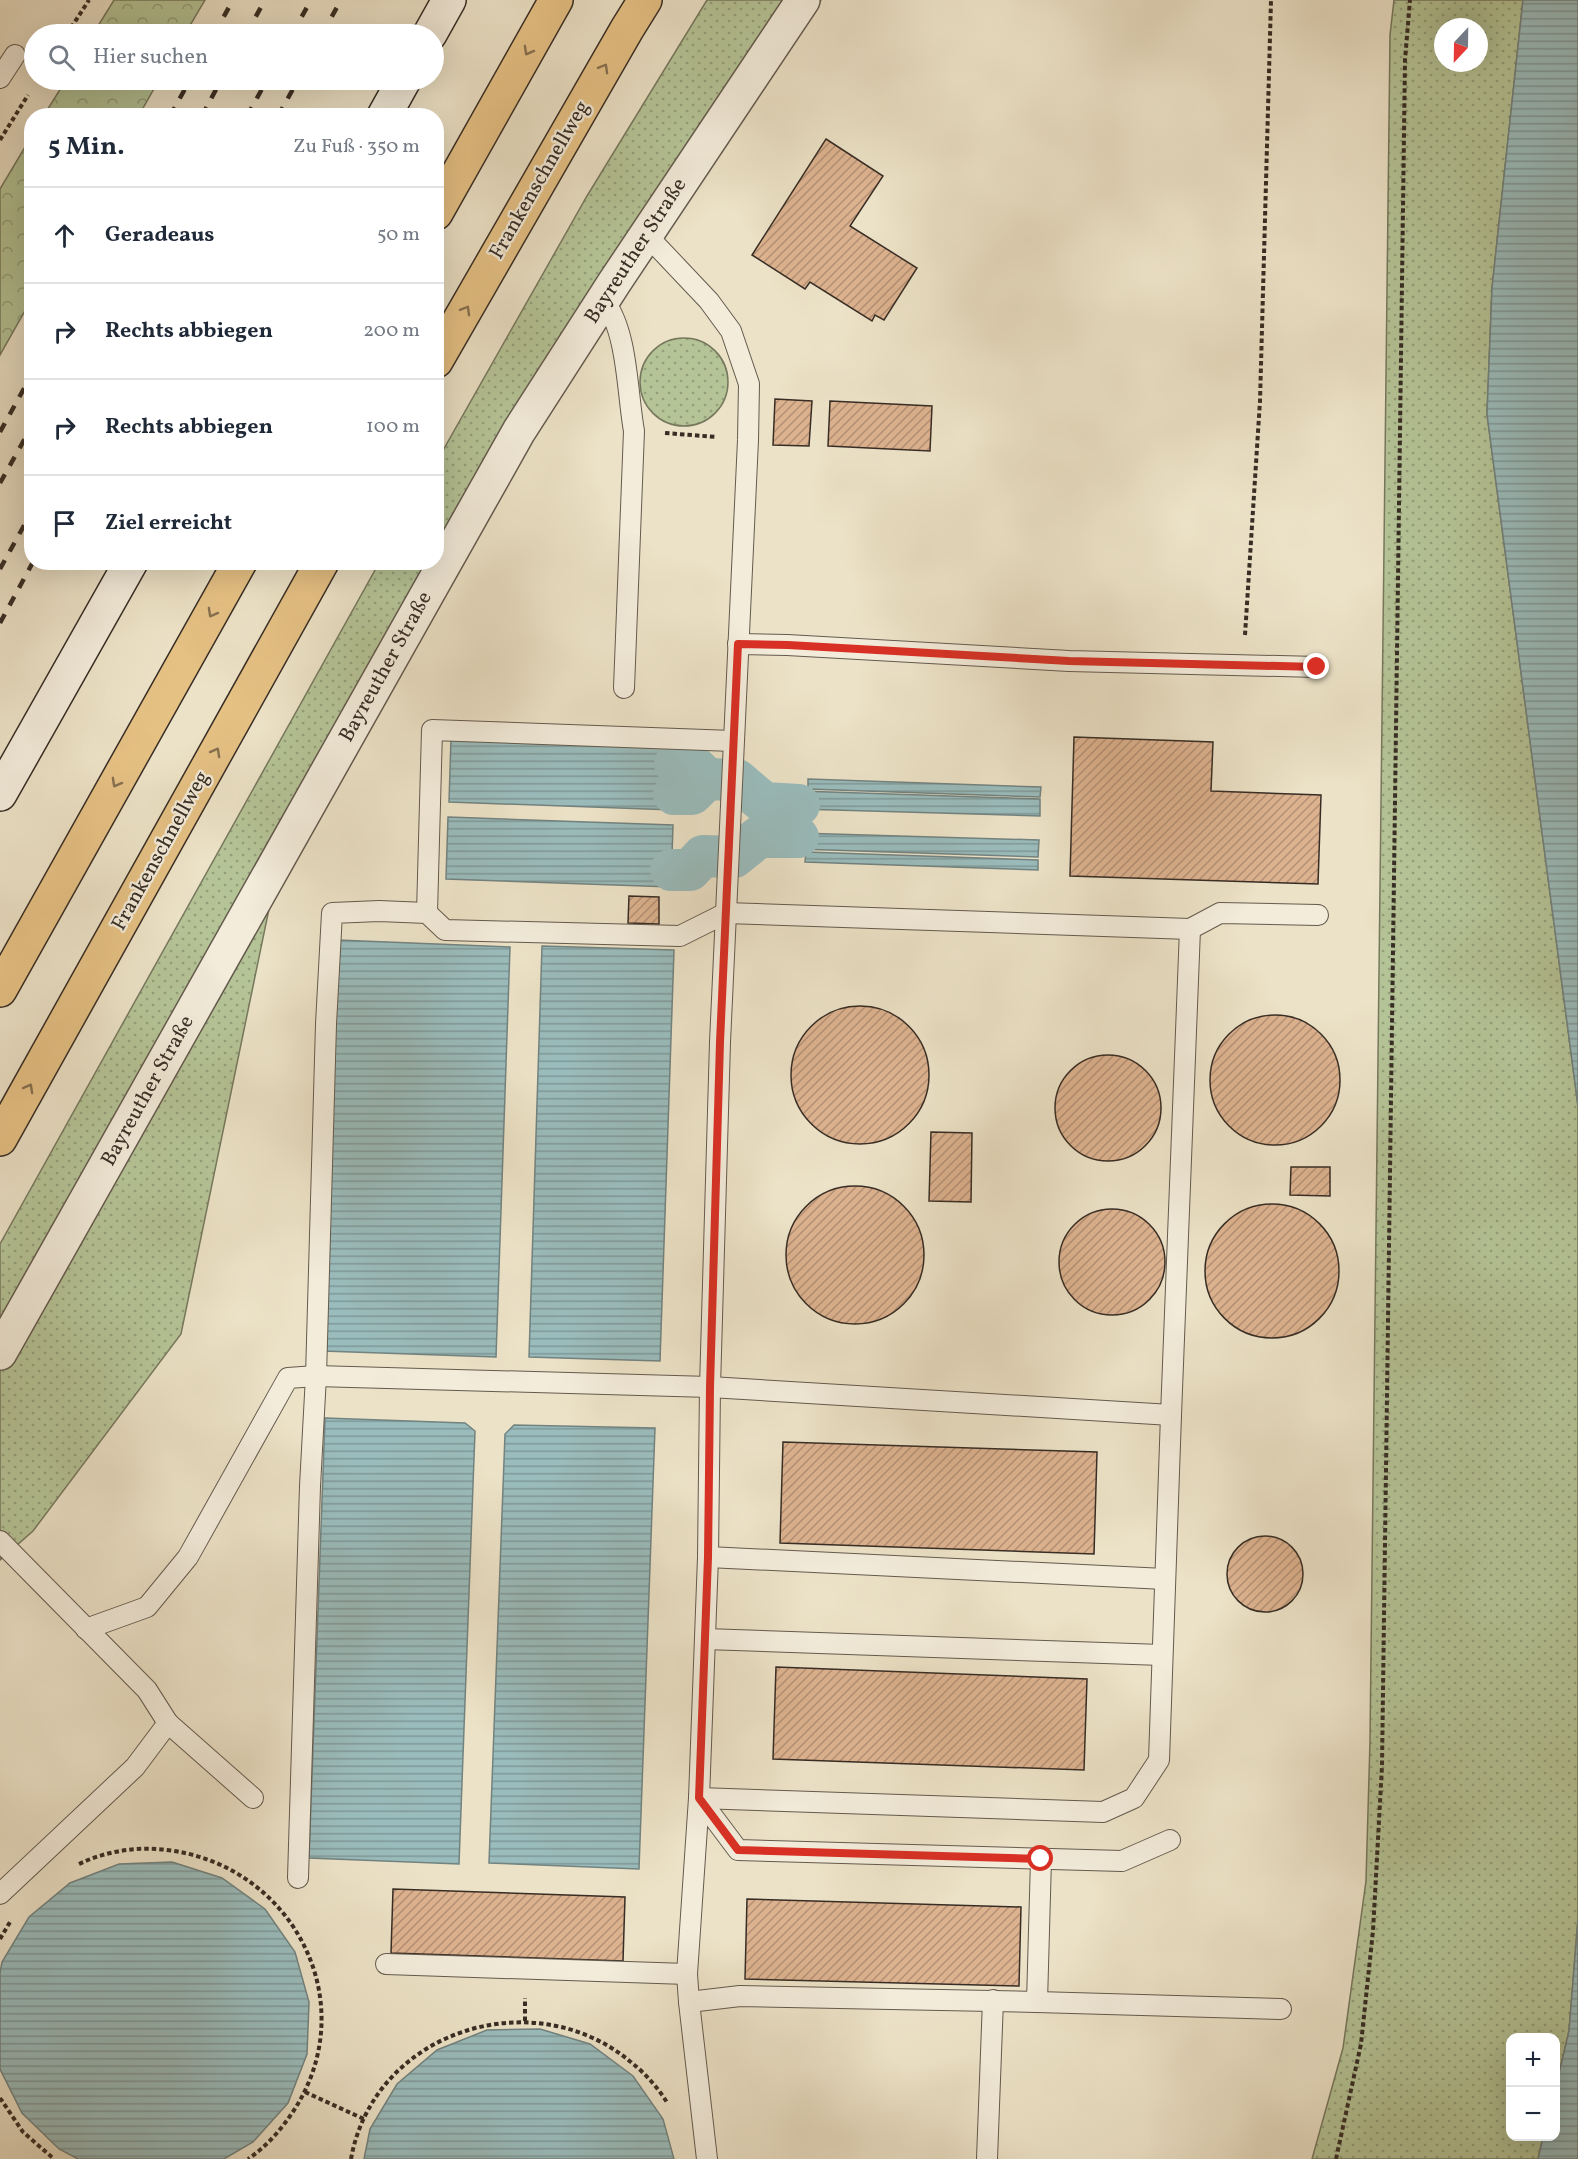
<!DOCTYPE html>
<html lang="de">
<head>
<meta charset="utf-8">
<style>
	:root { --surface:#fff; --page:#f6f6f7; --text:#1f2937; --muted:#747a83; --line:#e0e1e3 }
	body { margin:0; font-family:Vollkorn,serif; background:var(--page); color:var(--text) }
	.controls { position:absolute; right:18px; bottom:18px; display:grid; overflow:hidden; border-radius:12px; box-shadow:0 6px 24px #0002 }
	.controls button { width:54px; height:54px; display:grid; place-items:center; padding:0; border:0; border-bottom:2px solid var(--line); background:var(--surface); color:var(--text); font:30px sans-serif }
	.compass { position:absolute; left:1434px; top:18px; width:54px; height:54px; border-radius:50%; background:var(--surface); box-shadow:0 6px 24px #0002; rotate:202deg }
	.stop { position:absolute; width:18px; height:18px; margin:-14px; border:4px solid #d93025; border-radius:50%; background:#fff }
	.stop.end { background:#d93025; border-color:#fff; box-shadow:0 2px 6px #0008 }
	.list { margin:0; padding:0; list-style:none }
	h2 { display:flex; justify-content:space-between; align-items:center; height:78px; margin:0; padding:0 24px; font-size:26px }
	h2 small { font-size:20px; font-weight:400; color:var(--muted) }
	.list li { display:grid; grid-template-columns:39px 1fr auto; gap:18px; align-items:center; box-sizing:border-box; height:96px; padding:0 24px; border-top:2px solid var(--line) }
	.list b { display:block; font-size:22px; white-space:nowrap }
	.list em { font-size:20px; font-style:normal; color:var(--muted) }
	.icon { flex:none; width:33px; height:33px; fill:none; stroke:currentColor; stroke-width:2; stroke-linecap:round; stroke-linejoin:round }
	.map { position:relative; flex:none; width:1578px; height:2159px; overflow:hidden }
	.search { position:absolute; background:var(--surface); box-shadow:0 6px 24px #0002; left:24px; top:24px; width:420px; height:66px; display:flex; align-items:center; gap:15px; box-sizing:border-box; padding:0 21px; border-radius:33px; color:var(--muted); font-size:22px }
	.panel { position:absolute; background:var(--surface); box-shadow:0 6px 24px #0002; left:24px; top:108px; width:420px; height:462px; border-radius:24px }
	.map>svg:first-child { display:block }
	.grass { fill:url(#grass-dots); stroke:#76785e; stroke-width:1.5; fill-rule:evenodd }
	.forest { fill:url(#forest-crowns); stroke:#76785e; stroke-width:1.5 }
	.water { fill:url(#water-rules); stroke:#728380; stroke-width:1.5 }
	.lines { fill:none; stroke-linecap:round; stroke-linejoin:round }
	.canal { stroke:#9abcbc; stroke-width:42 }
	.building { fill:url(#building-hatch); stroke:#372d25; stroke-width:1.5 }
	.lane-casing { stroke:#645a4e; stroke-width:22 }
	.street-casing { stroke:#645a4e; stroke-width:36 }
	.secondary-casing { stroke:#372d25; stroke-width:36 }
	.highway-casing { stroke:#372d25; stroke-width:36 }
	.path { stroke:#372d25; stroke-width:4; stroke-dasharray:4.5 3; stroke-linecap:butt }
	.lane { stroke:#f3ecdb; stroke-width:20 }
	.street { stroke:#f3ecdb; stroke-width:33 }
	.secondary { stroke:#f3ecdb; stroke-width:33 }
	.highway { stroke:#e6c184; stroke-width:33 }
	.rail { stroke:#372d25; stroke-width:4.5; stroke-dasharray:10 10; stroke-linecap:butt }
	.oneway { stroke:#867050 }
	.route { stroke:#d93025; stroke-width:8 }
	.labels { text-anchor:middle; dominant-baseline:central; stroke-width:4.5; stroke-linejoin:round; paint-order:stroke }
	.street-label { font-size:21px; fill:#372d25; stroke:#f3ecdb }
</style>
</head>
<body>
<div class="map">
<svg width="1578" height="2159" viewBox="0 0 1578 2159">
	<defs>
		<pattern id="grass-dots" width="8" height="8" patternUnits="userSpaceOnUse" patternTransform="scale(1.5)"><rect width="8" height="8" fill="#b5c497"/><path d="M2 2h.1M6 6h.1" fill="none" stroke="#94a07b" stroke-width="1.8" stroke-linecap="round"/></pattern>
		<pattern id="forest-crowns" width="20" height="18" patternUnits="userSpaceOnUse" patternTransform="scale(1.5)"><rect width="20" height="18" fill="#b5c497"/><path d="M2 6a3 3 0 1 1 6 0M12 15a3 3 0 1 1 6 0" fill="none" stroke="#94a07b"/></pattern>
		<pattern id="water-rules" width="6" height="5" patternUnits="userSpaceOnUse" patternTransform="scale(1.5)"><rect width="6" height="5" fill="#9abcbc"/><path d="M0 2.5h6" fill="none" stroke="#7e9999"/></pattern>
		<pattern id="building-hatch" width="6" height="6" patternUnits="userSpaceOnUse" patternTransform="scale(1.5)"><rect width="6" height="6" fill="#ddb28f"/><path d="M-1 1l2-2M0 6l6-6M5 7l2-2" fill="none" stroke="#b49175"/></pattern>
	</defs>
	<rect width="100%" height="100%" fill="#ece2c7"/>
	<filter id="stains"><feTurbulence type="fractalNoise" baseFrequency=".00333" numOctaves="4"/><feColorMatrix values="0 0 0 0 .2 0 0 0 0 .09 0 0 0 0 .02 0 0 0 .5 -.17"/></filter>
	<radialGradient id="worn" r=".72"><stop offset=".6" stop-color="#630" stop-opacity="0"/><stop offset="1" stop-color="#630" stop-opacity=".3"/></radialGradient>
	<g class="grass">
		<path d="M707,0H821L573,371L275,880L181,1334L33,1531L0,1560V1244L379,563L436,562L437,461L587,196Z"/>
		<path d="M1394,0H1523L1492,288L1487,414L1578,1106V1919L1569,2031L1556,2086V2038H1510V2136L1543,2137L1538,2159H1312L1343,2048L1366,1881L1370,1741L1390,35ZM1443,27H1479V63H1443Z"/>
		<circle cx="684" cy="382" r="44"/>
	</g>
	<g class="forest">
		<path d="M114,0H205L185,34H93Z"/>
		<path d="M66,80H159L139,115H44Z"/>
		<path d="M31,137V300L0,355V189Z"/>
	</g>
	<g class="water">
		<path d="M1523,0H1578V1106L1487,414L1492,288Z"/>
		<path d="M451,739L676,747L674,810L449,802Z"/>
		<path d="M808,779L1041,787L1040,797L808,789Z"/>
		<path d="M800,791L1040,799V816L799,809Z"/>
		<path d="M448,817L673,825L671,887L446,879Z"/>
		<path d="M798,833L1039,840L1038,857L798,849Z"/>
		<path d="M806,852L1038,860V870L805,862Z"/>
		<path d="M338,940L510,947L496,1357L323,1351Z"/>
		<path d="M542,946L674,950L660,1361L529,1357Z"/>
		<path d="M325,1418L465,1423L475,1431L459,1864L309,1858Z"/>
		<path d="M514,1425L655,1428L639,1869L489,1863L505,1434Z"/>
		<path d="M172,1862L222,1878L265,1909L295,1952L309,2002L307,2054L288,2103L253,2142L224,2159H78L59,2149L22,2113L0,2069V1973L2,1962L29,1917L70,1883L119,1864Z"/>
		<path d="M1578,1919V2159H1538L1543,2137L1556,2136V2086L1569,2031Z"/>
		<path d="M540,2029L590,2044L633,2076L663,2119L674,2159H364L370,2129L397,2084L437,2050L487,2030Z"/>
	</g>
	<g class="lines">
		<g class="canal">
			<path d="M675,764L693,765L707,779"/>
			<path d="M674,794H692L707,779L737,780L764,803L799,805"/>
			<path d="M671,870H690L703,856L734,857L759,837H798"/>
		</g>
	</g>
	<g class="building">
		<path d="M826,139L883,176L850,226L917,268L884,320L875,315L872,321L810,282L805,289L752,255Z"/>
		<path d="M775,399L812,401L809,446L773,445Z"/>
		<path d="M830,401L932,406L930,451L828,446Z"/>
		<path d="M1074,737L1213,742L1211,791L1321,795L1318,884L1070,876Z"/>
		<path d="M629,896L659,897V924L628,923Z"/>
		<circle cx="860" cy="1075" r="69"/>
		<circle cx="1275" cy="1080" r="65"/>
		<circle cx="1108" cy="1108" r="53"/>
		<path d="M931,1132L972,1133L971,1202L929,1201Z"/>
		<path d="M1291,1167H1330V1196L1290,1195Z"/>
		<circle cx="855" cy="1255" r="69"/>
		<circle cx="1272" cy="1271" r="67"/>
		<circle cx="1112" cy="1262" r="53"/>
		<path d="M783,1442L1097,1452L1094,1554L780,1543Z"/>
		<circle cx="1265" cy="1574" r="38"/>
		<path d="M776,1667L1087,1679L1084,1770L773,1759Z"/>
		<path d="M393,1889L625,1897L623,1961L391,1953Z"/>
		<path d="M747,1899L1021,1907L1019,1986L745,1979Z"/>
	</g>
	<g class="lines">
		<defs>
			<g id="lane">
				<path d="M0,78L15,55"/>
				<path d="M645,237L657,246L709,301L731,331L749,384L748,440L720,1042L710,1387L708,1557L699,1798L687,1974L689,2002L707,2159"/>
				<path d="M603,300C628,330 627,393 634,431L624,688"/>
				<path d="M738,644L787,645L1069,661L1317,667"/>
				<path d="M427,913L432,730L733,741"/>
				<path d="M0,1541L147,1690L168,1723"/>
				<path d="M708,1557L1165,1579"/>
				<path d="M86,1629L147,1607L188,1557L288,1378L316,1376L710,1387L1171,1415L1190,929"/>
				<path d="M705,1639L1162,1655"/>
				<path d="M699,1798L1103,1812L1134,1798L1159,1760L1171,1415"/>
				<path d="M699,1798L738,1850L1122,1861L1170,1840"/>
				<path d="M298,1878L310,1486L316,1376L326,1024L332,913L379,911L427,913L445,930L680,936L726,913L1190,929L1220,913L1318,915"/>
				<path d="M0,1894L135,1767L168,1723L253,1798"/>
				<path d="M386,1964L687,1974"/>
				<path d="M689,2002L740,1996L1037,2002L1041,1859"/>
				<path d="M1037,2002L1281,2009"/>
				<path d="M987,2159L993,2000"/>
			</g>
			<path id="street" d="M0,1353L519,431L614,283L803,0"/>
			<g id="secondary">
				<path d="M430,34L449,0"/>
				<path d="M384,116L404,80"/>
				<path d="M0,794L131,562"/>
			</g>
			<g id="highway">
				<path d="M436,213L556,0"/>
				<path d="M436,361L627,29L645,0"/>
				<path d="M0,990L240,562"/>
				<path d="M0,1139L322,562"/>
			</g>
		</defs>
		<use href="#lane" class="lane-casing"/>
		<use href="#street" class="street-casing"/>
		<use href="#secondary" class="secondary-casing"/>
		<use href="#highway" class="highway-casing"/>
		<g class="path">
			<path d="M67,34L89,0"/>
			<path d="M0,140L28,95"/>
			<path d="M665,433L717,437"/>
			<path d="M1245,635L1260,401L1271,0"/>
			<path d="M79,1864C106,1851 138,1846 167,1850C288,1864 361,1994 299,2102C286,2124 269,2145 248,2159"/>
			<path d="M0,1939L10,1922"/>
			<path d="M525,2021V1998"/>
			<path d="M305,2092L364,2119"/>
			<path d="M0,2098L23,2132L54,2159"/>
			<path d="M351,2159C374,2030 535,1980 632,2063C646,2074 659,2089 668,2104"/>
			<path d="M1336,2159L1361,2044L1373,1931L1382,1766L1405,60L1410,0"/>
		</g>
		<use href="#lane" class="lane"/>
		<use href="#street" class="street"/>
		<use href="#secondary" class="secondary"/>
		<use href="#highway" class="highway"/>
		<g class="rail">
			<path d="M214,34L233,0"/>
			<path d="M246,34L265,0"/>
			<path d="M292,34L311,0"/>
			<path d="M322,34L341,0"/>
			<path d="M170,116L190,80"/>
			<path d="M202,116L221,80"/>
			<path d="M247,116L267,80"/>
			<path d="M278,116L298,80"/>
			<path d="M0,432L32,374"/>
			<path d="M0,483L32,426"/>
			<path d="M0,569L32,511"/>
			<path d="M0,623L33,562"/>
		</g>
	</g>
	<defs><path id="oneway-chevron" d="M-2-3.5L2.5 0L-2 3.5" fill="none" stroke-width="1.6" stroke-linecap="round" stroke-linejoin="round" transform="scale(1.5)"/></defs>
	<g class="oneway">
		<use href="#oneway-chevron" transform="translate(528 51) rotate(119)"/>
		<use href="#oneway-chevron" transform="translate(604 68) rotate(-60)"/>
		<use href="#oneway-chevron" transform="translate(466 310) rotate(-60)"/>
		<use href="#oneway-chevron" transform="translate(212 613) rotate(119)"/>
		<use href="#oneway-chevron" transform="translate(216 752) rotate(-61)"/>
		<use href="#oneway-chevron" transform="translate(116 783) rotate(119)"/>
		<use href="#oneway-chevron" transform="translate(29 1088) rotate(-61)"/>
	</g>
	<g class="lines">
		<path class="route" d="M1041,1859L738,1850L699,1798L708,1557L710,1387L720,1042L738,644L788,645L1069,661L1317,667"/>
	</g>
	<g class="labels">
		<g class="street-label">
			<text transform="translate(540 180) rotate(-60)">Frankenschnellweg</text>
			<text transform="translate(636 251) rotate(-57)">Bayreuther Straße</text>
			<text transform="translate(386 667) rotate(-61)">Bayreuther Straße</text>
			<text transform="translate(161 851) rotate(-61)">Frankenschnellweg</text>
			<text transform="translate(148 1091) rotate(-61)">Bayreuther Straße</text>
		</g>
	</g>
	<rect width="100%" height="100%" filter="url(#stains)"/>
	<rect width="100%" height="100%" fill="url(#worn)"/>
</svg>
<div class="controls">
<button>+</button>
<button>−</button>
</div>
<svg class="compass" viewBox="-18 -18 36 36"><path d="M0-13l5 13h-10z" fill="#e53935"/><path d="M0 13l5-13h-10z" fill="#747a83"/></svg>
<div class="stop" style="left:1041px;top:1859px"></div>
<div class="stop end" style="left:1317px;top:667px"></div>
<div class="search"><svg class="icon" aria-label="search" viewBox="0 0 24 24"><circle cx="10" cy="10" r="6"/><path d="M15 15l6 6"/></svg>Hier suchen</div>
<section class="panel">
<h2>5 Min.<small>Zu Fuß · 350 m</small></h2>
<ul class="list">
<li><svg class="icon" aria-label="ahead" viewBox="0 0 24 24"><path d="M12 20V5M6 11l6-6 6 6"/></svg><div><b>Geradeaus</b></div><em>50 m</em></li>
<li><svg class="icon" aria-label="right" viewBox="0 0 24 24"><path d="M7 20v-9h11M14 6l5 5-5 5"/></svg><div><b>Rechts abbiegen</b></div><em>200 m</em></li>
<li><svg class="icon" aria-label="right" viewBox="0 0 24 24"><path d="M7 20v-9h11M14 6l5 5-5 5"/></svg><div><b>Rechts abbiegen</b></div><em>100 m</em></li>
<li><svg class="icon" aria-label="arrive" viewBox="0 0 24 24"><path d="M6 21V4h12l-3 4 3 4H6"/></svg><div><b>Ziel erreicht</b></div></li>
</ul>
</section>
</div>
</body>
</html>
